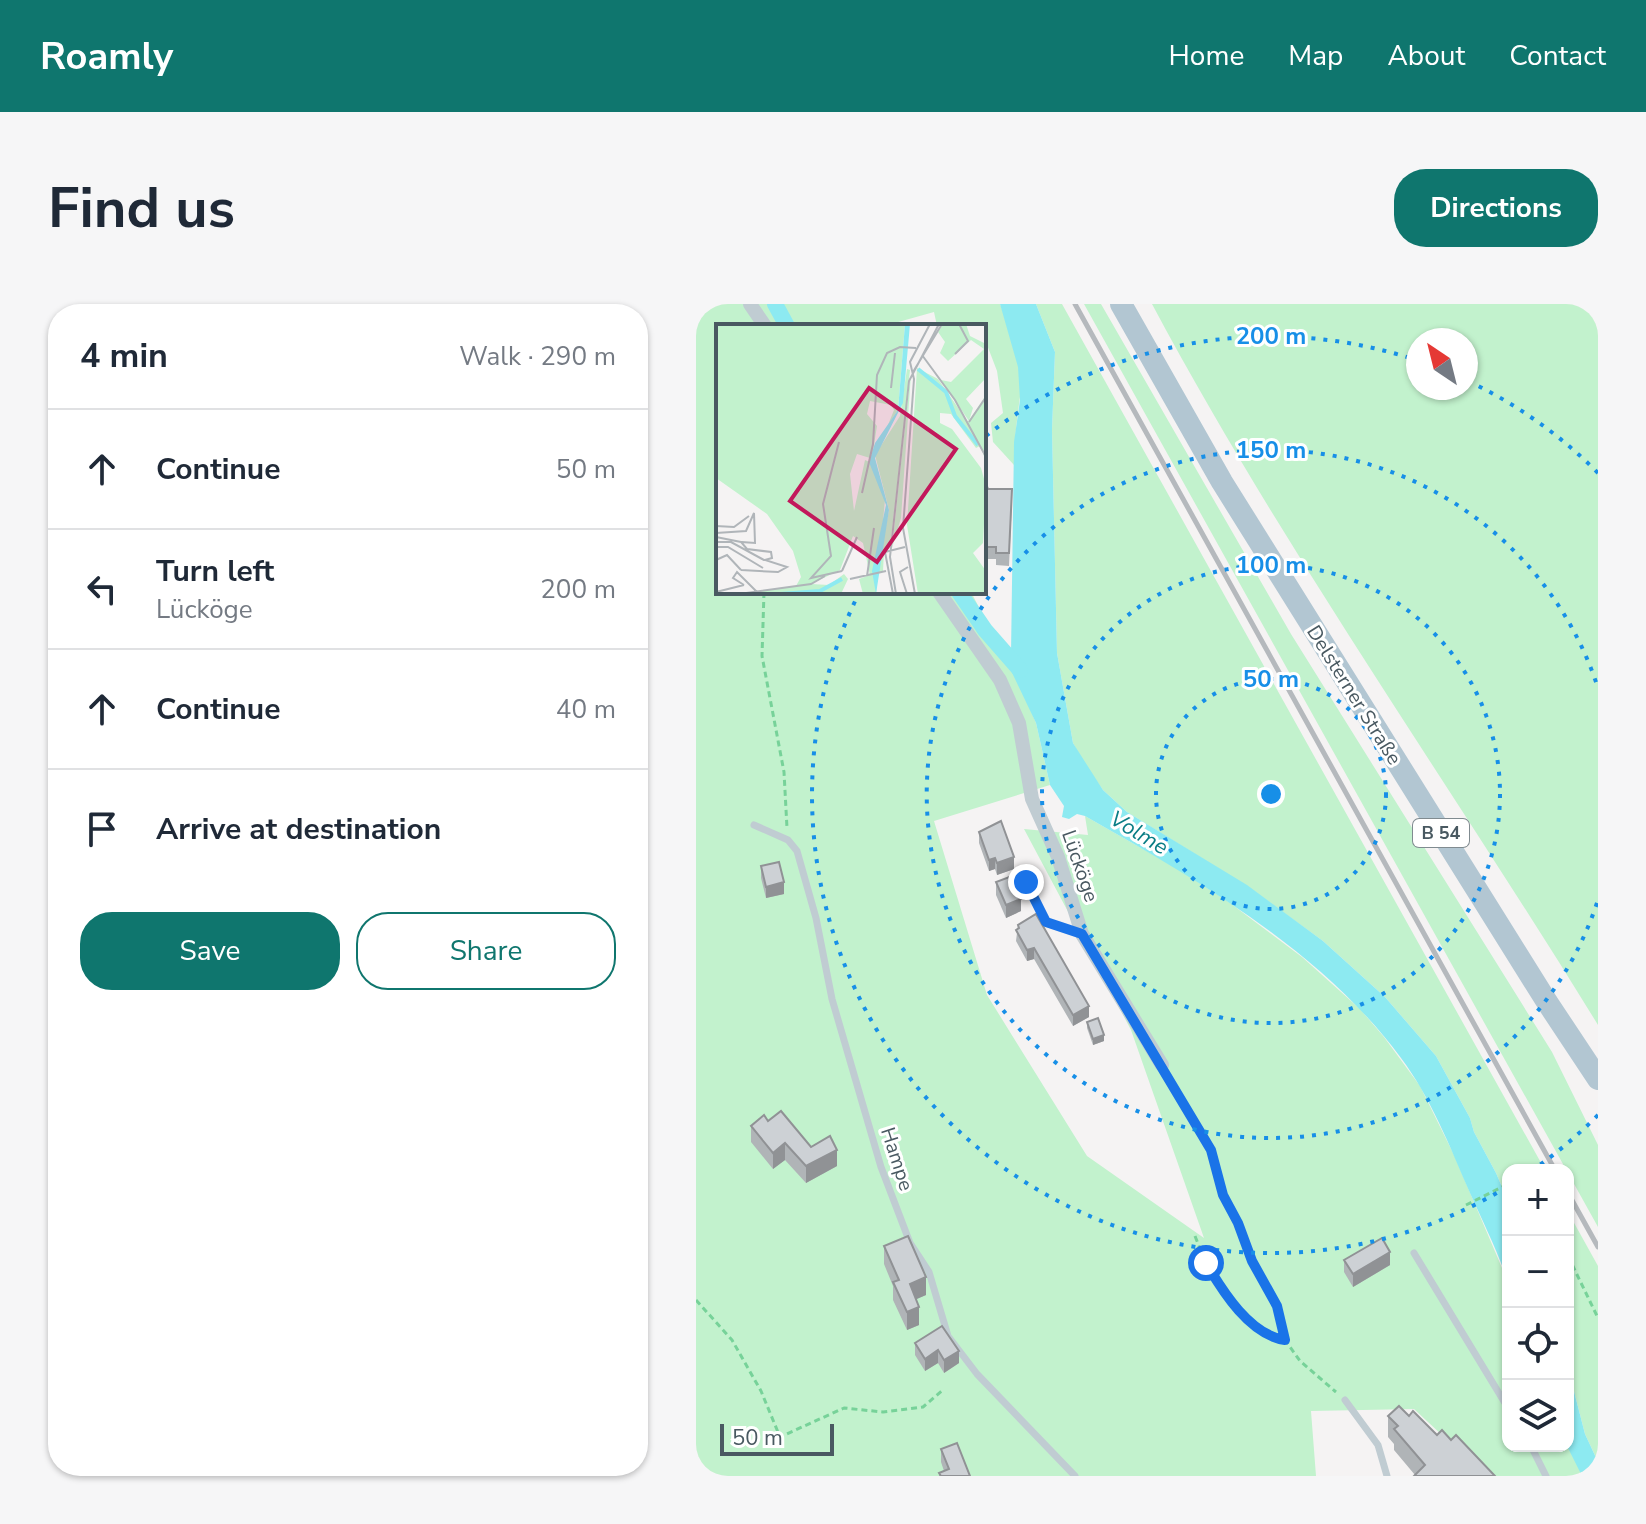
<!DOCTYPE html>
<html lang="en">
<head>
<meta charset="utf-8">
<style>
	:root { --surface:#fff; --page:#f6f6f7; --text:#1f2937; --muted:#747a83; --line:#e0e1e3; --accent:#0f766e }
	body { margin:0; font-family:"Nunito Sans",sans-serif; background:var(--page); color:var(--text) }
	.controls { position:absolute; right:24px; bottom:24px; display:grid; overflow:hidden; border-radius:16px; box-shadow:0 2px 6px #0004 }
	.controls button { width:72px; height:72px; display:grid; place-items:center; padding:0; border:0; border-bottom:2px solid var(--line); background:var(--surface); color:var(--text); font:40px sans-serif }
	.compass { position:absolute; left:710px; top:24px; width:72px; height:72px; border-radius:50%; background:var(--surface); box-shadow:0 2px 6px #0004; rotate:325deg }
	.scale { position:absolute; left:24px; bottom:20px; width:114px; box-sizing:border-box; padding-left:8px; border:4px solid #495961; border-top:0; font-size:22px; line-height:28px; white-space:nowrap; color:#495961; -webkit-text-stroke:6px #fff; paint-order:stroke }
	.stop { position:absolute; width:24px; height:24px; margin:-18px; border:6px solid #1a73e8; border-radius:50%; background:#fff }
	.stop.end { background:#1a73e8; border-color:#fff; box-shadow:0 2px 8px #0008 }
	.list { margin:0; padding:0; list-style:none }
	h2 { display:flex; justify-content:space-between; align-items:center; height:104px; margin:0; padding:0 32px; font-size:34px }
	h2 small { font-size:26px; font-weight:400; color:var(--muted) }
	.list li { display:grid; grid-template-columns:52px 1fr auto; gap:24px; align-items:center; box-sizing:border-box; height:120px; padding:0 32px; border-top:2px solid var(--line) }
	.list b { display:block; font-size:30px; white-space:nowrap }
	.list p { margin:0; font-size:26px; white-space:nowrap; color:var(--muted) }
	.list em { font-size:26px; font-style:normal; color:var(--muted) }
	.actions { display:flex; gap:16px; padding:24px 32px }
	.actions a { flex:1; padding:18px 0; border:2px solid var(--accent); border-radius:32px; text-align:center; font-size:28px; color:var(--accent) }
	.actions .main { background:var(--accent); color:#fff }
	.icon { flex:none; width:44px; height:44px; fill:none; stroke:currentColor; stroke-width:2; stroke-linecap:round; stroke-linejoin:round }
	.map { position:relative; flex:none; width:902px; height:1172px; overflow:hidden; border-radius:32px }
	header { display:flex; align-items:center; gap:48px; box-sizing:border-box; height:112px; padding:0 40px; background:var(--accent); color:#fff }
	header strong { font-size:38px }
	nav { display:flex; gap:44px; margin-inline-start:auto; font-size:28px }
	.intro { display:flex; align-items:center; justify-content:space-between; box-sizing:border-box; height:192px; padding:0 48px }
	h1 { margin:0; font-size:56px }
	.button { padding:20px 36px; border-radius:32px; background:var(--accent); color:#fff; font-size:28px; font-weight:700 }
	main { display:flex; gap:48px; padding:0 48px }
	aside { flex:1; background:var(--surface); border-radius:32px; box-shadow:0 2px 6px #0004 }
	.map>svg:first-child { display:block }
	.green { fill:#c2f2cd; fill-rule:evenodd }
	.water { fill:#8deaf1 }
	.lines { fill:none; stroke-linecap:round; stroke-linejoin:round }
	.canal { stroke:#8deaf1; stroke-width:16 }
	.path { stroke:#77d299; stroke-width:3; stroke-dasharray:6 4; stroke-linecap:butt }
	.service { stroke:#c0ccd2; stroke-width:7 }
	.minor { stroke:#c0ccd2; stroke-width:14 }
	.primary { stroke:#b2c6d2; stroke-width:22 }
	.rail { stroke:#b5b9bd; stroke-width:5 }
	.wall { fill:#b0b4b7 }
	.shaded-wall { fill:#909295 }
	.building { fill:#cdd1d5; stroke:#909295; stroke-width:2 }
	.route { stroke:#1a73e8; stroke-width:10 }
	.ring { fill:none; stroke:#178fe7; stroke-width:4; stroke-dasharray:4 8 }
	.labels { text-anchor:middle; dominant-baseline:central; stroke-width:6; stroke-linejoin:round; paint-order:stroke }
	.shield { fill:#fff; stroke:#808b90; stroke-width:2 }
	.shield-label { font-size:18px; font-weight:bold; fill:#495961 }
	.street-label { font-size:20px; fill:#495961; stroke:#fff }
	.water-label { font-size:22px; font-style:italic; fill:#097d85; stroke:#fff }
	.inset-river { fill:none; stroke:#8deaf1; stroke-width:4 }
	.inset-road { fill:none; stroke:#b0b5b9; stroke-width:2 }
	.view { fill:#c2185b; fill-opacity:0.15; stroke:#c2185b; stroke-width:4 }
	.inset-edge { fill:none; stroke:#495961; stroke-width:4 }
	.centre { fill:#178fe7; stroke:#fff; stroke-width:4 }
	.ring-label { font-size:24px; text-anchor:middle; font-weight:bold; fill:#178fe7; stroke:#fff; stroke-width:6; stroke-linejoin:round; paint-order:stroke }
</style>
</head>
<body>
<header>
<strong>Roamly</strong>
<nav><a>Home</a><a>Map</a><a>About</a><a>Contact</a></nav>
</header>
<div class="intro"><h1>Find us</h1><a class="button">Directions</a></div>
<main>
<aside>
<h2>4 min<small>Walk · 290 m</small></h2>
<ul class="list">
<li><svg class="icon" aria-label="ahead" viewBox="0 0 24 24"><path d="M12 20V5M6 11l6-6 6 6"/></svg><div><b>Continue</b></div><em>50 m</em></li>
<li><svg class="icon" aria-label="left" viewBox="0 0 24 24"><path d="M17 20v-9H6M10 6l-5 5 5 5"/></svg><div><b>Turn left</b><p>Lücköge</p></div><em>200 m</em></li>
<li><svg class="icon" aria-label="ahead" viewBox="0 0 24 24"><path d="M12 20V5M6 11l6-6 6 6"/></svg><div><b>Continue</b></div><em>40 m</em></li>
<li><svg class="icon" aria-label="arrive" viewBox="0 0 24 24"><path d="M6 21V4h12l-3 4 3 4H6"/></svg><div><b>Arrive at destination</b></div></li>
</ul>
<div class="actions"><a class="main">Save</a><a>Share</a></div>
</aside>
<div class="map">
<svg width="902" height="1172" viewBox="0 0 902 1172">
	<rect width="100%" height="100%" fill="#f5f3f3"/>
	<g class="green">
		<path d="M0,0H77L80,3V0H304C313,22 328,69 324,93C321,114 318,139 318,161L297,138L295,119L307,109L301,67L288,33V22H241L238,8L188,22H22V288H275L327,388L340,419L354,481L238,517L291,691L391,852L508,934L435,726L328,525L392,531L389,512L482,565L534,599L606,653L664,705L688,733L724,782L758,851L812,978V1142H872L890,1172H790L718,1105L615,1107L620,1172H0Z"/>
		<path d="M340,0H366L849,866H812V897L800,869L778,828L774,814L740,752L689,693L627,637L551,582L431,508L407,486L386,456L377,439L361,349L356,126L359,48Z"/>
		<path d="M388,0H405L595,330L856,748L902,841V923Z"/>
		<path d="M456,0H902V721C754,480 589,249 456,0ZM722,36H770V84H722Z"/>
		<path d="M872,908L902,962V1158L889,1130L872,1064Z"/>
	</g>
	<g class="water">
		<path d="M304,0H340L359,48L356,126L361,349L377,439L407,486L431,508L551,581L627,637L689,693L740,752L774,814L778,828L800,869L812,897V978C802,948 787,918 774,889C754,843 735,794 705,754C625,646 503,577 389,512L381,510L373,515L366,513L368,502L354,481L340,419L309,354L315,350L318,138L324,96L322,63Z"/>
		<path d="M872,1064L889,1130L902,1158V1172H886L871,1142Z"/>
	</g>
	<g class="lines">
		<g class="canal">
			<path d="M79,0L91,22"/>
			<path d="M263,288L289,326L324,366"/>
		</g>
		<g class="path">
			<path d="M68,288L66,352L88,468L91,524"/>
			<path d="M472,772L515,846L527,891L542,919L556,957L581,1002L589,1036L604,1057L640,1088"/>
			<path d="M770,901L812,880"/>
			<path d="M499,932C514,971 525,990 556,1018C568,1028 574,1034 589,1036"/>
			<path d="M872,952L902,1014"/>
			<path d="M0,996L36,1036L65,1087L84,1133L148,1104L187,1108L227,1103L248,1085"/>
		</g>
		<g class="service">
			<path d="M58,521L92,536L101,547L120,614L136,695L185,863L214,939L233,968L252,1032L281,1070L379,1172"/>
			<path d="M330,578L350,618L385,630"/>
			<path d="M718,949L812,1104"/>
			<path d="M649,1096L682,1141L691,1172"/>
			<path d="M835,1142L850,1172"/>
		</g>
		<g class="minor">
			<path d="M54,0L69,22"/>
			<path d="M243,288L304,376L323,419L336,495L362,553L386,630L466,761"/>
		</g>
		<path class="primary" d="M425,0L526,178L851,698L902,775"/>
		<g class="rail">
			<path d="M379,0L859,866"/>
			<path d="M872,889L902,943"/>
		</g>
	</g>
	<g class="wall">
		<path d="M288,174L292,185L316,197L313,262L300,261V255H288Z"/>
		<path d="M283,528L318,565L301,571L299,565L293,567L283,539Z"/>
		<path d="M65,562L88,590L70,594L65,574Z"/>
		<path d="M300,578L325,607L310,614L300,591Z"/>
		<path d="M322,621L393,713L377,722L338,655L331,657L320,637Z"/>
		<path d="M391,718L408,737L397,741L391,724Z"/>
		<path d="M72,817L115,843L141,862L110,879L89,856L77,865L55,838V822Z"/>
		<path d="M188,942L230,991L220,995L223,1021L211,1026L197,996V982L188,960Z"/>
		<path d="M648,956L694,961L657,983L648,968Z"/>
		<path d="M246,1022L263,1059L248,1069L242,1059L229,1067L219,1051V1039Z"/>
		<path d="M692,1112H713L741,1131L755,1136L719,1171L698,1146V1140L692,1133Z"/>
		<path d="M245,1145L274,1172H243V1169L248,1167L245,1158Z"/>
	</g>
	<g class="shaded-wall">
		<path d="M318,553V565L301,571V559Z"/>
		<path d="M299,554V565L293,567V556Z"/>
		<path d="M88,578V590L70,594V583Z"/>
		<path d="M325,595V607L310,614V601Z"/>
		<path d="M338,644V655L331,657V646Z"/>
		<path d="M393,702V713L377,722V711Z"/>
		<path d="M408,731V737L397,741V735Z"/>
		<path d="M89,839V856L77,865V849Z"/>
		<path d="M141,846V862L110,879V862Z"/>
		<path d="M694,948V961L657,983V970Z"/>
		<path d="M230,973V991L214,998V980Z"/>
		<path d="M223,1003V1021L211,1026V1008Z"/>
		<path d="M242,1046V1059L229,1067V1055Z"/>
		<path d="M263,1047V1059L248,1069V1056Z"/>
	</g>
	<g class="building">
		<path d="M288,174L292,185H316L313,249H300V243H288Z"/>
		<path d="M305,517L318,553L301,559L299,554L293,556L283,528Z"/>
		<path d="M83,558L88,578L70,583L65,562Z"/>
		<path d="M316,572L325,595L310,601L300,578Z"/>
		<path d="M340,610L393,702L377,711L338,644L331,646L320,626L323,624L322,621Z"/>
		<path d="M402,714L408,731L397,735L391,718Z"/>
		<path d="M85,807L115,843L134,832L141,846L110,862L89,839L77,849L55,822L68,811L72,817Z"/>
		<path d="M212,932L230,973L214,980L223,1003L211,1008L197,978L203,976L188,942Z"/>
		<path d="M686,934L694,948L657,970L648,956Z"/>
		<path d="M246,1022L263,1047L248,1056L242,1046L229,1055L219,1039Z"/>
		<path d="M703,1102L713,1112L717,1107L741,1131L746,1126L755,1136L760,1131L799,1172H718L729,1161L698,1125L702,1122L692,1112Z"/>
		<path d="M261,1139L274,1172H245L243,1169L253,1165L245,1145Z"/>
	</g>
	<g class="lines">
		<path class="route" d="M330,578L350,618L386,630L515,846L527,891L542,919L556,957L581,1002L589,1036C554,1031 527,988 510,959"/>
	</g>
	<g class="ring">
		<circle cx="575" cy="490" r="115"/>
		<circle cx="575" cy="490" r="229"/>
		<path d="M901 599A344 344 0 1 1 901 381"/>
		<path d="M902 811A458 458 0 0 1 838 865M811 883A458 458 0 0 1 163 289M290 132A458 458 0 0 1 720 56M772 77A458 458 0 0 1 902 169"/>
	</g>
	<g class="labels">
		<rect class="shield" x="717" y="515" width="56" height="28" rx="6"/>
		<g class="shield-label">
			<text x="745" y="529">B 54</text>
		</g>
		<g class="street-label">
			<text transform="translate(658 391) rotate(58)">Delsterner Straße</text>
			<text transform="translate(384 562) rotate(71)">Lücköge</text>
			<text transform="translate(201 855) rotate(72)">Hampe</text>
		</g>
		<g class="water-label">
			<text transform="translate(443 529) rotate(31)">Volme</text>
		</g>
	</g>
	<g transform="translate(20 20)">
		<rect width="270" height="270" fill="#f5f3f3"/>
		<path d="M0,0H189L182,86L172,101L178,86L175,81L154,77L151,90L161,102L157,127L154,134L141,130L134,150L138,187L149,136L156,139L169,176L160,270H147L143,255L154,251L147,219L137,212L124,246L95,260L113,261L128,250L132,255L125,270H21L80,262L85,253L77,227L51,190L0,154ZM227,0H250L254,12L270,20L269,55L250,75L257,84L253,97L225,56L235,58L268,25L255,16L232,37L224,29L229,18L222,8ZM201,44L222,55L252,98L270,71V137L264,122L260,124L235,90L224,89V99L236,105L265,144L270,162L267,219L257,229L270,247V270H202L191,201ZM191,45L194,46L174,224L168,227L167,247L161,249L173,186L159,131L184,92ZM195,50L185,194L176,224L193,65Z" fill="#c2f2cd"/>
		<path d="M189,0H194L187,79L159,134L173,186L160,270L156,247L170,181L153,138L159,119L182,86Z" fill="#8deaf1"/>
		<path class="inset-river" d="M202,45L230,68L239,92L262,121M64,270L104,267L126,255"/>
		<path class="inset-road" d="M239,30L252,17L243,0M206,31L239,76L270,133M197,48L226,0M175,64L179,29M253,98L270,73M123,118L107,180L115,232L95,254L126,247M146,169L157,120L161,51L171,29L184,23L200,24M0,202L18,203L33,192M0,209L30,207L38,189L39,219L25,218L31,225L55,228L56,234L49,236L71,243L62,248L25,246M0,213L25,218M0,218H15L48,236M0,223H12L47,244M0,236L11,231L25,246M126,247L141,213M151,252L158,204M134,255L170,247M28,261L17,254L21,248L41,268M0,268L28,261M23,270L95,260L109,252M177,270L169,228L189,223M180,270L174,233L193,57L223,0M191,270L184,248L192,243M199,270L187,204L198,55L194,38L214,0"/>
		<path class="view" d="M153,64L240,125L161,238L74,177Z"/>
		<rect width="270" height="270" class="inset-edge"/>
	</g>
	<circle cx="575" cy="490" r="12" class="centre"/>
	<g class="ring-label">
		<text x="575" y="40">200 m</text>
		<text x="575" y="154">150 m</text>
		<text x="575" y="269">100 m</text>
		<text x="575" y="383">50 m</text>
	</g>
</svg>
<div class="controls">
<button>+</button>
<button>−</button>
<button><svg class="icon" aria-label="locate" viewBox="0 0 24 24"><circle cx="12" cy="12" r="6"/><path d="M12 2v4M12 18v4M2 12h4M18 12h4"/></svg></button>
<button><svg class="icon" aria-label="layers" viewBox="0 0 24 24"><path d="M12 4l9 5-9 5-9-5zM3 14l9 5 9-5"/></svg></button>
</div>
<svg class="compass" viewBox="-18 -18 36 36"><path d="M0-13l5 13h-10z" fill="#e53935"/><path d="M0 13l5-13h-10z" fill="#747a83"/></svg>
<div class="scale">50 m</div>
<div class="stop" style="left:510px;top:959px"></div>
<div class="stop end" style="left:330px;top:578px"></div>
</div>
</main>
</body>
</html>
